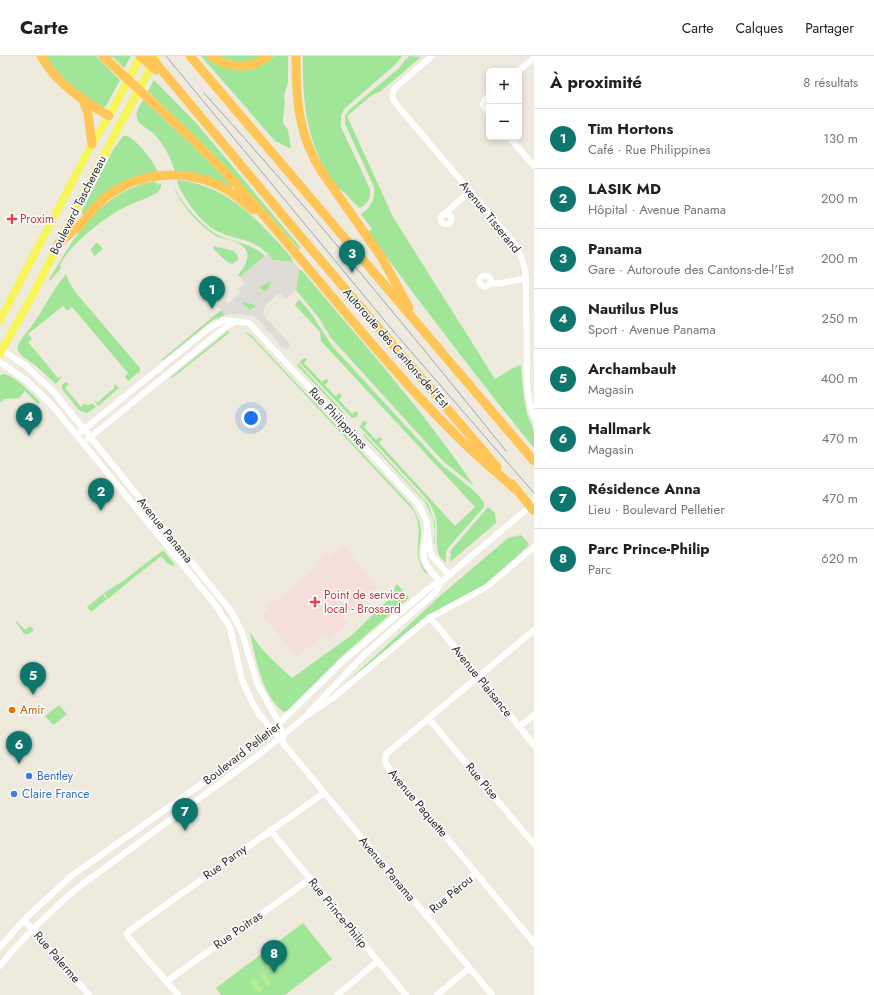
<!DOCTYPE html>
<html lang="fr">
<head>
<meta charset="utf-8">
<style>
	:root { --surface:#fff; --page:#f2f2f2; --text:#202124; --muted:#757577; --line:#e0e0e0; --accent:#0f766e }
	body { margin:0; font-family:Jost,sans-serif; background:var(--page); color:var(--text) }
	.controls { position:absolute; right:12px; top:12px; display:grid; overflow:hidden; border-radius:6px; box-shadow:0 2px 6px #0003 }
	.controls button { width:36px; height:36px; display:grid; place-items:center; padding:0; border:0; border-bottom:1px solid var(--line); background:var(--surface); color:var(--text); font:20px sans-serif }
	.you { position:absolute; left:251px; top:362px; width:14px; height:14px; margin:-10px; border:3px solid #fff; border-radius:50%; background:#1a73e8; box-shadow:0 0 0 6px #1a73e833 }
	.badge { display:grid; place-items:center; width:26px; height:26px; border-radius:50%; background:var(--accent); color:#fff; font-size:13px; font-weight:700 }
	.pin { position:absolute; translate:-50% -33px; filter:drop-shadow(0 1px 2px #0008) }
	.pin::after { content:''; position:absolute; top:21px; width:14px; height:12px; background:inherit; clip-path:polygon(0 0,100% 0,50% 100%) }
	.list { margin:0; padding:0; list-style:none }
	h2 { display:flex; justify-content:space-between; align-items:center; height:52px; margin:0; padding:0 16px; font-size:17px }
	h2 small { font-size:13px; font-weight:400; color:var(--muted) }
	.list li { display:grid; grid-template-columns:26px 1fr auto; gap:12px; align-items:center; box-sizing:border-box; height:60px; padding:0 16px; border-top:1px solid var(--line) }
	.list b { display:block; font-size:15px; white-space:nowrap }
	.list p { margin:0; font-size:13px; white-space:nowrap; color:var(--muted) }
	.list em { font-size:13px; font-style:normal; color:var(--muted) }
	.map { position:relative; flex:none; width:534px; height:939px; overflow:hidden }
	header { display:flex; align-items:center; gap:24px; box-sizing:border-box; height:56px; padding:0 20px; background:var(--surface); border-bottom:1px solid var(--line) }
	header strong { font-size:19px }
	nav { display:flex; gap:22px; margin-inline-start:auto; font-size:14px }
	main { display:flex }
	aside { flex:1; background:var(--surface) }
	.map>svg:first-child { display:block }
	.medical { fill:#f5dfdb }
	.green { fill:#a1e698 }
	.pitch { fill:#b3ee93 }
	.plaza { fill:#dedcd4; fill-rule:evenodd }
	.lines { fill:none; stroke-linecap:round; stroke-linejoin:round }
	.minor { stroke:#fff; stroke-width:6 }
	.major { stroke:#f6f55a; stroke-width:8 }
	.highway { stroke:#ffc657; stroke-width:9 }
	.tram { stroke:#a1a0b7; stroke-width:1 }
	.health-dot { fill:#e0444e; stroke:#fff; stroke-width:1.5 }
	.food-dot { fill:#e8710a; stroke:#fff; stroke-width:1.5 }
	.shop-dot { fill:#3f7fe0; stroke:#fff; stroke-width:1.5 }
	.labels { text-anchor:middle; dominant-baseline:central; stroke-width:3; stroke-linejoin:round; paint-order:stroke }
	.street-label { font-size:12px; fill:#2c2c2c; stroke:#fff }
	.health-label { font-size:12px; fill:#be3a42; stroke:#fff; text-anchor:start }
	.food-label { font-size:12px; fill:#c56008; stroke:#fff; text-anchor:start }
	.shop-label { font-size:12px; fill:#366cbe; stroke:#fff; text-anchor:start }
</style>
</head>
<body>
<header>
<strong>Carte</strong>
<nav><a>Carte</a><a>Calques</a><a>Partager</a></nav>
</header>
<main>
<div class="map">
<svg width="534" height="939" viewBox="0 0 534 939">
	<rect width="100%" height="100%" fill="#eeeadd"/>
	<path class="medical" d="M343,489L378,531L342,561L348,568L330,583L325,578L297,601L262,559L268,554L265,550L274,542L277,545L320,508L317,504L326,496L330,500Z"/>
	<g class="green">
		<path d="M45,0H96L120,24L106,50L103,51L87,42L65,25Z"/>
		<path d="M109,0H131L124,12L114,2Z"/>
		<path d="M201,0H206L217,9L269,4L274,0H288V26L284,40L285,46L283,63V67L288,74L291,92C285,92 281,86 276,86Z"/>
		<path d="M218,0H262C244,9 236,7 218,0Z"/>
		<path d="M303,0H402L396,8L344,53L341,60V71L370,133C371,143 367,149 359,152C354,147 349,141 344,136C342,134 339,133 337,131C307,92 302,47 303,0Z"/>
		<path d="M409,0L421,1L381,35L372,39L347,60L393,161L495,323L513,312L521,309L523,335L527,358L534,375V392C476,321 422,249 368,176L372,173L361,158C371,152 375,143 374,131L345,68V60L349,54L398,13Z"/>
		<path d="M154,24L197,68L301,192L299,193C252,138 201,86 148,35Z"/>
		<path d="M143,44L196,93L232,130L230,133L175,116C171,102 165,90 155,79C151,74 138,69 137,62C135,56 140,49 143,44Z"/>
		<path d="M123,80H128C141,89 151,102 158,116L155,117L84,158H82V155L113,94Z"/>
		<path d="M177,124C228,129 259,165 291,201L293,206L273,204C254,180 242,187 217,175C202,168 183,142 177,126H178Z"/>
		<path d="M155,125V127H158L157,129L161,127V131L158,136C149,142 137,145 127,150C105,161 71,187 60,209L61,212L50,225L49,224C75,179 100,136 155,125Z"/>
		<path d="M175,134H176C182,148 204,172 218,179C234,187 252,187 265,200L240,221L238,219C243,212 251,203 246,194C240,184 225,184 216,180C201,171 182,150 175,134Z"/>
		<path d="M96,187H98L103,193L94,200L91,193Z"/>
		<path d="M213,190L234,195L238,200V204L232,208C226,206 217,197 213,192Z"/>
		<path d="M299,213L303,216C362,286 423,354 474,430L444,406L331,282L319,262L296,234Z"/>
		<path d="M66,218L69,226L76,237L140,312V315L128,325L125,321L128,317L72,251L67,255L63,250L28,278L32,283L28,286L58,322L62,320L56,328L36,310L21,299L19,296L17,292C20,283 26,278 31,271C44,253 51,236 66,218Z"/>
		<path d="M270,225L272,226L266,236L259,232L261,230Z"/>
		<path d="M299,243L310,256L333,291L438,405C452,419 472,430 484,446V451L448,492L446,497V506C432,501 439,476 436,463C434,454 430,447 424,440L360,371L362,366L366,365L367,367L364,371L376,384L380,381L382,383L379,387L455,470L475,451L321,285L320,276L295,249Z"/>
		<path d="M243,245L255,249L256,250L250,255L242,247Z"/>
		<path d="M220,255H222L225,259L213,264L162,305L161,304Z"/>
		<path d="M228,275L229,277L172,322L171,321Z"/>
		<path d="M246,276L251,279L411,449C416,457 420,465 421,475C421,493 413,500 427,516L426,518C408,495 427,479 413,454L254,284L246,277Z"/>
		<path d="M304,302L307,303L304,307L322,326L326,323L329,325L325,329L335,340L340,337L342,340L339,344L352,358L356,355L358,357L356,361L352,362L299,306Z"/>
		<path d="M298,307L345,358L344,359L297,309Z"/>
		<path d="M2,318C14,318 32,338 40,346L38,348L25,335L19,342L4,343L0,347V320Z"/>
		<path d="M66,326L69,328L65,332L81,351L84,348L88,349L92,347L96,351L87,357L81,355L78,353L62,333V329Z"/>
		<path d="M115,328L119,332L98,350L94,345L98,346L114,332Z"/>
		<path d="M364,378L428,448L435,467V487H434L435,477L433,463L425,446L363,379Z"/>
		<path d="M488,451L495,457L496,467L450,506L451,494Z"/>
		<path d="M521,479L529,488L527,491L483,531L428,559L345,628L440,540L508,482Z"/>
		<path d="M162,495L165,496L175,509L173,510L167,507L161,500L144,514L141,511Z"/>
		<path d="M141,511L143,514L108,543L104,537L123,525Z"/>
		<path d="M397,528L409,542L343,599L287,655L284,656C262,641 255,600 250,576C260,594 277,608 292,622L352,579L387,545Z"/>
		<path d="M103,538L107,543L91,556L87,551Z"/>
		<path d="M17,565L25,574L30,570L34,574L29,578H24L16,566Z"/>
		<path d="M59,649L67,658L55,668L53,669L45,660Z"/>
		<path d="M303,867L332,903L285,939H221L216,932Z"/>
	</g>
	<g class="pitch">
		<path d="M264,916L272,927L268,931L260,919Z"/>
		<path d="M254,922L263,934L258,937L250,926Z"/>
	</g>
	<path class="plaza" d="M268,197L273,204L293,206L299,213L296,234L286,243L281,238H278L266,249L263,255L265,261L291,289L286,294L283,291L282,292L270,276H268L263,270L264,269L255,261L251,259L249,260L239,258L225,259L218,250L225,244L228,248L241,236L238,233L245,227L240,221ZM272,225L266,236L259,232L261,230ZM242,245L255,249L256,250L250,255L242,247Z"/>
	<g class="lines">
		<g class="minor">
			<path d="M432,0L395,32C391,38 392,43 396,48L511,183C520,196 525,207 526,223L527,329L529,344L534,361"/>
			<path d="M518,15L534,2"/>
			<path d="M489,39L485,43L483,49L489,58"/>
			<path d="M509,81L534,110"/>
			<circle cx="446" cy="163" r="5.5"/>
			<path d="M446,158L449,154L470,135"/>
			<circle cx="485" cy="225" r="5.5"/>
			<path d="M491,227C500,229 515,223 526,223"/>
			<path d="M2,294L26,310L53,335L231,555L242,576L257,627L277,663L283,679V683"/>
			<path d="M0,306L27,325L51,348L214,547L230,571L242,624L252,646L259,658L492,939"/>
			<path d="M77,379L209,272L224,264L249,267L419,449L426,464L430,494L432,500L449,519"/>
			<path d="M88,383L224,272L236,265"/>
			<path d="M427,476C421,503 422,507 441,526"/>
			<path d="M429,562L435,567L534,689"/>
			<path d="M534,574L386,698L385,705L386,709L534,887"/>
			<path d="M310,655L365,598L435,537L441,526L534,447"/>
			<path d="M429,663L534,788"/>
			<path d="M519,671L534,659"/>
			<path d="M270,774L406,939"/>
			<path d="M425,859L476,817"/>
			<path d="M24,864L89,939"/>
			<path d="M0,891L24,864L70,821L238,702L266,680L343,605L422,538L433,529L441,526"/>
			<path d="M0,910C22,882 49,857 76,833L260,698L306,660L333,642L429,562L485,532L534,491"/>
			<path d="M167,925L310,823"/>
			<path d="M178,939L129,882L127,878L129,875L324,737"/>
			<path d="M337,939L378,905"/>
			<path d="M437,939L469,912"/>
		</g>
		<g class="major">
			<path d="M0,264L92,88L109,60L141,0"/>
			<path d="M0,297L31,242L117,74L157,0"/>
		</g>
		<g class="highway">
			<path d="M41,0C57,28 82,44 109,60"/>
			<path d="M103,0C151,46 202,89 246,139C320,223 387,313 468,391C483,405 500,419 515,433"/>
			<path d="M140,0L156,14"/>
			<path d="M150,0L306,187L497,411"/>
			<path d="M190,0L534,405"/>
			<path d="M211,0C228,13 251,14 268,0"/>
			<path d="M296,0C296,42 298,80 322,116L382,202L409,252"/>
			<path d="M84,46L88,58L92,88"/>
			<path d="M58,188C65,181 74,175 81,168C89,158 96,149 106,141C141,114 191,112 229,135C238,141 245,147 253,154"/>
			<path d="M512,428L534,455"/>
		</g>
		<g class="tram">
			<path d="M166,0L394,276L534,437"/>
			<path d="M204,37C309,153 408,273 506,395"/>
		</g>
	</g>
	<g class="health-dot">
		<path d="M10 157h4v4h4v4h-4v4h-4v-4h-4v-4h4z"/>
		<path d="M313 540h4v4h4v4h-4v4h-4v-4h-4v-4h4z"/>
	</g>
	<circle class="food-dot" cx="12" cy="654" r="4"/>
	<g class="shop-dot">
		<circle cx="29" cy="720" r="4"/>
		<circle cx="14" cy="738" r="4"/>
	</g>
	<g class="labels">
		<g class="street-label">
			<text transform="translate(78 149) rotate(-63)">Boulevard Taschereau</text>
			<text transform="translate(490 161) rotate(51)">Avenue Tisserand</text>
			<text transform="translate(396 292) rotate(49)">Autoroute des Cantons-de-l'Est</text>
			<text transform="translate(338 362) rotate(47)">Rue Philippines</text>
			<text transform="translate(165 474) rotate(51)">Avenue Panama</text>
			<text transform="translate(482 625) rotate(51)">Avenue Plaisance</text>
			<text transform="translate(242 697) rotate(-38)">Boulevard Pelletier</text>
			<text transform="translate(482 725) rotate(50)">Rue Pise</text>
			<text transform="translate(418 747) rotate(50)">Avenue Paquette</text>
			<text transform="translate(225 806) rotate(-36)">Rue Parny</text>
			<text transform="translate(387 813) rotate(50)">Avenue Panama</text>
			<text transform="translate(451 838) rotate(-40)">Rue Pérou</text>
			<text transform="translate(338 857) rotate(51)">Rue Prince-Philip</text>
			<text transform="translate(238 874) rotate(-35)">Rue Poitras</text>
			<text transform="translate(57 901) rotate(49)">Rue Palerme</text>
		</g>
		<g class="health-label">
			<text x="20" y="163">Proxim</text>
			<text x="324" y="539">Point de service<tspan x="324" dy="14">local - Brossard</tspan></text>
		</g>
		<g class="food-label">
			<text x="20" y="654">Amir</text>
		</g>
		<g class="shop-label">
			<text x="37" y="720">Bentley</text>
			<text x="22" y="738">Claire France</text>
		</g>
	</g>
</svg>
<div class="controls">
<button>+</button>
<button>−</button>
</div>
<div class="you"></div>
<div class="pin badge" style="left:212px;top:253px">1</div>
<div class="pin badge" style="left:101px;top:455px">2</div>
<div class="pin badge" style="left:352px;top:217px">3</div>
<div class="pin badge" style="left:29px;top:380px">4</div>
<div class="pin badge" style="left:33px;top:639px">5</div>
<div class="pin badge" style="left:19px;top:708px">6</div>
<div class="pin badge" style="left:185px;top:775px">7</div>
<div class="pin badge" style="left:274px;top:917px">8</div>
</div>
<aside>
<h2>À proximité<small>8 résultats</small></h2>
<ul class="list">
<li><span class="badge">1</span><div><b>Tim Hortons</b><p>Café · Rue Philippines</p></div><em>130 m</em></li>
<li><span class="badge">2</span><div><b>LASIK MD</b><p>Hôpital · Avenue Panama</p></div><em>200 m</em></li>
<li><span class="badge">3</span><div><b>Panama</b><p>Gare · Autoroute des Cantons-de-l'Est</p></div><em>200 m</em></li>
<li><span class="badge">4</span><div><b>Nautilus Plus</b><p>Sport · Avenue Panama</p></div><em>250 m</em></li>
<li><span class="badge">5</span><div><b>Archambault</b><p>Magasin</p></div><em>400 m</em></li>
<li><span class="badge">6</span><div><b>Hallmark</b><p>Magasin</p></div><em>470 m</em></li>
<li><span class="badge">7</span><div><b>Résidence Anna</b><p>Lieu · Boulevard Pelletier</p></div><em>470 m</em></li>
<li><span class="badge">8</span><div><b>Parc Prince-Philip</b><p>Parc</p></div><em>620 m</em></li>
</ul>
</aside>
</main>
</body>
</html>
